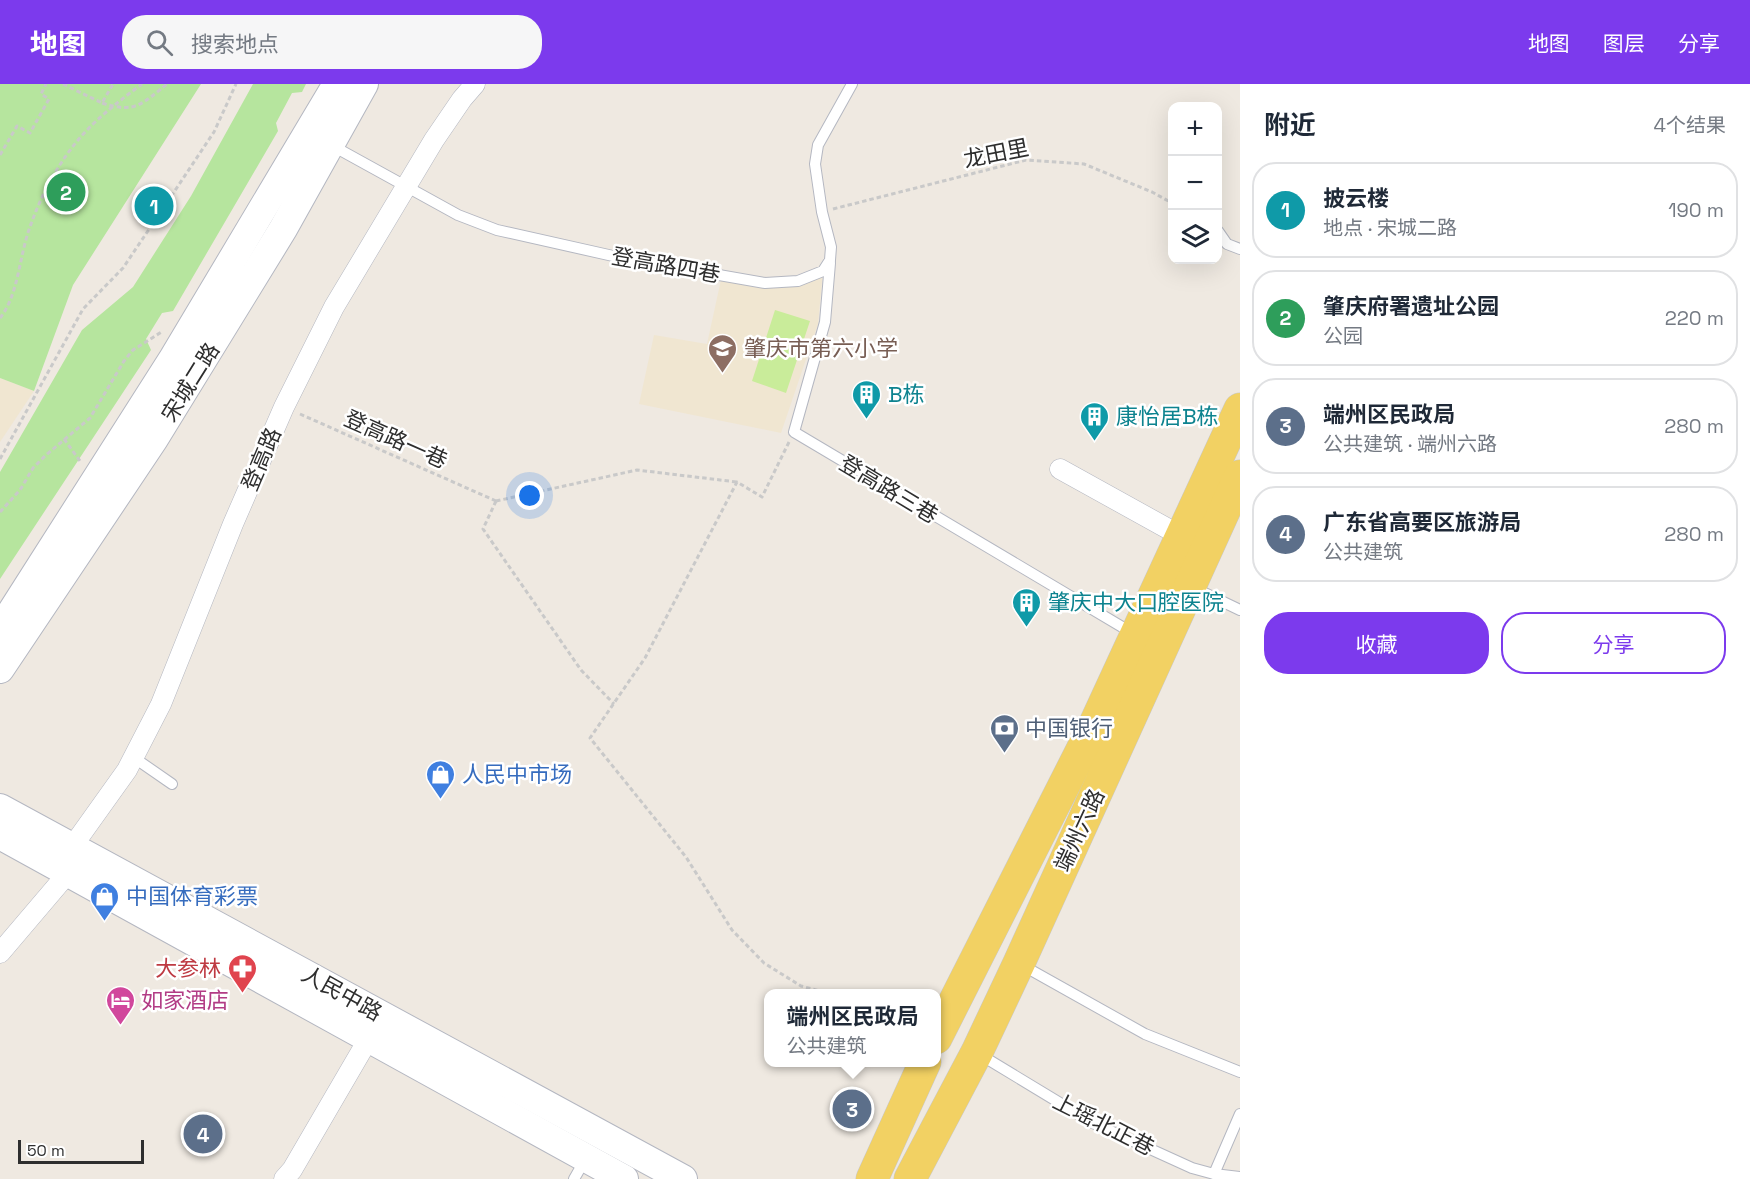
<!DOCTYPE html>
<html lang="zh">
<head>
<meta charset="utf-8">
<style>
	:root { --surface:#fff; --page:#f6f6f7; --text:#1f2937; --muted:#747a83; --line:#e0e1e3; --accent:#7c3aed }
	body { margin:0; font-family:"Space Grotesk","Noto Sans SC",sans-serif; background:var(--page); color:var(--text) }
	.controls { position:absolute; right:18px; top:18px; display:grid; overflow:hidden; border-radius:12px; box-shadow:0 6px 24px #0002 }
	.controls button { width:54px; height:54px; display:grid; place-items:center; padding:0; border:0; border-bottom:2px solid var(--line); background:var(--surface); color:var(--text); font:30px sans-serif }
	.scale { position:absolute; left:18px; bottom:15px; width:126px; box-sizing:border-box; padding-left:6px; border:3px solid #2e2e2e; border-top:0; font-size:16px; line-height:21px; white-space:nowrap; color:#2e2e2e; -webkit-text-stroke:4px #fff; paint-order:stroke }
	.you { position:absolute; left:530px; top:412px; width:21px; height:21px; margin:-15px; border:4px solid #fff; border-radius:50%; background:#1a73e8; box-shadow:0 0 0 9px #1a73e833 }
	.badge { display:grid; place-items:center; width:39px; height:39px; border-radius:50%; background:var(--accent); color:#fff; font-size:20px; font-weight:700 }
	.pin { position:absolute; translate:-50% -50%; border:3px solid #fff; box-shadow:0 2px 6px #0006 }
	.popup { position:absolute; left:764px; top:905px; width:177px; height:78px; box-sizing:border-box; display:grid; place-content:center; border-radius:12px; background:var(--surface); filter:drop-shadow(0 2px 4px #0005); font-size:20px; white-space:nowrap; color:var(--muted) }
	.popup b { font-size:22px; color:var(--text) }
	.popup::after { content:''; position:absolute; left:50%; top:100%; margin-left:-12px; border:12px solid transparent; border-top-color:var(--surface) }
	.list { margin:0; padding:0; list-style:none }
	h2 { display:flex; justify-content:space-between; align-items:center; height:78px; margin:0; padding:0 24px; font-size:26px }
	h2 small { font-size:20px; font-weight:400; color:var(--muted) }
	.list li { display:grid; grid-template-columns:39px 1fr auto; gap:18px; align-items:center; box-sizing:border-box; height:96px; margin:0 12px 12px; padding:0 12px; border:2px solid var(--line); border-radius:24px }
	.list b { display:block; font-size:22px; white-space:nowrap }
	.list p { margin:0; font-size:20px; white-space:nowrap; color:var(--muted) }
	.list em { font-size:20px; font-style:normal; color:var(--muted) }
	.actions { display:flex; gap:12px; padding:18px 24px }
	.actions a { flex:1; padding:14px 0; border:2px solid var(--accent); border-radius:24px; text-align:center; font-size:21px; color:var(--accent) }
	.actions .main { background:var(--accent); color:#fff }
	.icon { flex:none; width:33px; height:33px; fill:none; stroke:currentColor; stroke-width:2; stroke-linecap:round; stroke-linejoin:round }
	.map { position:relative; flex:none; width:1240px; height:1095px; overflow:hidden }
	header { display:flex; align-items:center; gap:36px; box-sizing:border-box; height:84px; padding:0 30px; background:var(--accent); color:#fff }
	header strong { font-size:28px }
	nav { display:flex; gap:33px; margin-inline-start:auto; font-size:21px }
	.search { width:420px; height:54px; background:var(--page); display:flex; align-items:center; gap:15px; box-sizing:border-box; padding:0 21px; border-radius:24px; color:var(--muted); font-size:22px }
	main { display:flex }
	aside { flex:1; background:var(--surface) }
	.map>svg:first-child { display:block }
	.education { fill:#f0e6d1 }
	.green { fill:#b6e59e }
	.pitch { fill:#c9ec9a }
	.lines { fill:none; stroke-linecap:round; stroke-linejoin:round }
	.service-casing { stroke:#b4b7c1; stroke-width:12 }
	.minor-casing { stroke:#b4b7c1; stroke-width:21 }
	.secondary-casing { stroke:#b4b7c1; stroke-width:30 }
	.primary-casing { stroke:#c9c9c9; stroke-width:33 }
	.path { stroke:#c9c9c9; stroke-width:3; stroke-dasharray:4.5 3; stroke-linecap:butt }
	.service { stroke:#fff; stroke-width:10 }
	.minor { stroke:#fff; stroke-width:20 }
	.secondary { stroke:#fff; stroke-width:28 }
	.primary { stroke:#f2d163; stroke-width:32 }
	.labels { text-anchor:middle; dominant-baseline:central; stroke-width:5; stroke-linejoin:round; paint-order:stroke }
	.street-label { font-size:22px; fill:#2e2e2e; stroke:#fff }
	.education-label { font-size:22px; fill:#785e54; stroke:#fff; text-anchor:start }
	.culture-label { font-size:22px; fill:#0d838f; stroke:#fff; text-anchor:start }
	.service-label { font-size:22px; fill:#4e5e75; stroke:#fff; text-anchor:start }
	.shop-label { font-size:22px; fill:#366cbe; stroke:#fff; text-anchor:start }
	.health-label { font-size:22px; fill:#be3a42; stroke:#fff; text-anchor:end }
	.hotel-label { font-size:22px; fill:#b23c85; stroke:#fff; text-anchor:start }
</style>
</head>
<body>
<header>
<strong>地图</strong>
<div class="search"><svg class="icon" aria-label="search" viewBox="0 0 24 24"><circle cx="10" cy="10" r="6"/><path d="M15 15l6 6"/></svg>搜索地点</div>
<nav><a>地图</a><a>图层</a><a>分享</a></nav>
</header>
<main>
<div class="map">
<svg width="1240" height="1095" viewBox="0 0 1240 1095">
	<rect width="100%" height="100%" fill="#efe9e1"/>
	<g class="education">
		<path d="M823,187L818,240L781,349L639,320L654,251L707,260L722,191L766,199Z"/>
		<path d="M0,294L34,307L0,358Z"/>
	</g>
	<g class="green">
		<path d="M0,0H201L73,201L34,307L0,294Z"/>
		<path d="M253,0H306L302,8L292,9L276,39L278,47L173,227L162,229L146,255L151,266L0,495V388L82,246L133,203L191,112Z"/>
	</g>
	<path class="pitch" d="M775,226L810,237L786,309L752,297Z"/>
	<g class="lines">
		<defs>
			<g id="service">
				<path d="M331,61L458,131L497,146L622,174L765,199L798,197L823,187L830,176L831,163L822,128L815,80L818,61L852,0"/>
				<path d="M1218,147L1227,160L1240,165"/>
				<path d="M830,179L825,238L794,348L1134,550"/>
				<path d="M1192,503L1240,526"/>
				<path d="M133,673L172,700"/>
				<path d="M1020,880L1145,950L1240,988"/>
				<path d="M979,970L1093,1039L1192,1084L1214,1090L1240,1093"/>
				<path d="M1214,1090L1240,1030"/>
				<path d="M574,1095L586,1074"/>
			</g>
			<g id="minor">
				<path d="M1060,385L1181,452"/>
				<path d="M72,763L127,686L161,620L233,440L284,323L334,223L434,56L462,15L475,0"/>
				<path d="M0,869L68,789"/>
				<path d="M284,1095L292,1086L369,954"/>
			</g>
			<g id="secondary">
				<path d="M0,546L174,273L337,0"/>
				<path d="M0,585L154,355L283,145L364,0"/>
				<path d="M0,724L683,1095"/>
				<path d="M0,751L624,1095"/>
			</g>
			<g id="primary">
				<path d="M936,954L1093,644L1240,325"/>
				<path d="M872,1095L925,978"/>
				<path d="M910,1095L977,968L1019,879L1240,392"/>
			</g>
		</defs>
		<use href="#service" class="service-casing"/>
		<use href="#minor" class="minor-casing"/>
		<use href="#secondary" class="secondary-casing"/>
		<use href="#primary" class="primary-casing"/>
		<g class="path">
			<path d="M63,0L102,19L113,0"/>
			<path d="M102,19C135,30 142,20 167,0"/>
			<path d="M0,71L17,42L30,49L49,15L41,10L46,0"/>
			<path d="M833,125L1026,76L1084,80L1152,108L1172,119"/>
			<path d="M0,234C19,210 19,172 30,143C42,108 63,70 89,44C105,28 123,14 142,0"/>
			<path d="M300,330L496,417"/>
			<path d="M64,355L80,377"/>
			<path d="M789,358L762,413L737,398L645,574L590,654L686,773L732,846L764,879L801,902L831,910"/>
			<path d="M0,375L83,225L123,184L162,126L214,48L236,0"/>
			<path d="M496,417L483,445L581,586L614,620"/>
			<path d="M496,417L637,386L737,398"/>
			<path d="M0,428L20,406L33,384L46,371L90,334L124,277L133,266L163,247"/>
		</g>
		<use href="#service" class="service"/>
		<use href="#minor" class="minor"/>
		<use href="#secondary" class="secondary"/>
		<use href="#primary" class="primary"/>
	</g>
	<defs>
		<symbol id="school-pin" viewBox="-11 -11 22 30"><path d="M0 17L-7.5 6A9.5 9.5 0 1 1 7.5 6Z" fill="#8d6e63" stroke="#fff"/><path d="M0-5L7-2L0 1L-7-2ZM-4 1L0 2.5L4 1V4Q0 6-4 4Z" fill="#fff"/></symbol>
		<symbol id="building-pin" viewBox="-11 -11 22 30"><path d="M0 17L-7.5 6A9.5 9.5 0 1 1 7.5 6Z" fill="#0f9aa8" stroke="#fff"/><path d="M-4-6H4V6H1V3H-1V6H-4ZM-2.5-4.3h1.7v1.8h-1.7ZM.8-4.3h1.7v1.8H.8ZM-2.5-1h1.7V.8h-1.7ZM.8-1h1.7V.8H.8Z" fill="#fff"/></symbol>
		<symbol id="bank-pin" viewBox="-11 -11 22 30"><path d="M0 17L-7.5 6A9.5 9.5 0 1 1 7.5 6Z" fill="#5c6f8a" stroke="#fff"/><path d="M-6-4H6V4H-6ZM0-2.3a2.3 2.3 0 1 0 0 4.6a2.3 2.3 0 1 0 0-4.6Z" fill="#fff"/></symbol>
		<symbol id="shop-pin" viewBox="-11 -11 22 30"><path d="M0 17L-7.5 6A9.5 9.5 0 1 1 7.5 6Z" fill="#3f7fe0" stroke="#fff"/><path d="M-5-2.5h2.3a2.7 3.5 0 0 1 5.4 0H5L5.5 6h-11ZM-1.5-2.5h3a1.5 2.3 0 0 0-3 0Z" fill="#fff"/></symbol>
		<symbol id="pharmacy-pin" viewBox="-11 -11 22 30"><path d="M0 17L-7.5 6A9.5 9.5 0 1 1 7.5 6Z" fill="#e0444e" stroke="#fff"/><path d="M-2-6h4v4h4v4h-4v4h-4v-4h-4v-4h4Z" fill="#fff"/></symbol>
		<symbol id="hotel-pin" viewBox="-11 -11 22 30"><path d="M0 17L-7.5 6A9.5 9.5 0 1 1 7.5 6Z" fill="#d1479c" stroke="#fff"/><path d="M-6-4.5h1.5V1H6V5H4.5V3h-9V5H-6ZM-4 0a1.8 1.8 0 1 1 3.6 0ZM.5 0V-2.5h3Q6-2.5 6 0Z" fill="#fff"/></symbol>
	</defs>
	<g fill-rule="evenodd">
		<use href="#school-pin" x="706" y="248" width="33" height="45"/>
		<use href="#building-pin" x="850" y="294" width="33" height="45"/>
		<use href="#building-pin" x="1078" y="316" width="33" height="45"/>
		<use href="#building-pin" x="1010" y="502" width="33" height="45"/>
		<use href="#bank-pin" x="988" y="628" width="33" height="45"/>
		<use href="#shop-pin" x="424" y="674" width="33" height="45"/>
		<use href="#shop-pin" x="88" y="796" width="33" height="45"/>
		<use href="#pharmacy-pin" x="226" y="868" width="33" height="45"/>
		<use href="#hotel-pin" x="104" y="900" width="33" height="45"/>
	</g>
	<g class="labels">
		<g class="street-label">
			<text transform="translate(996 69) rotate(-11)">龙田里</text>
			<text transform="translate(666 181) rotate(10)">登高路四巷</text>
			<text transform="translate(190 298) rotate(-58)">宋城二路</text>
			<text transform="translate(396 355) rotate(24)">登高路一巷</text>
			<text transform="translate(261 375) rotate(-67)">登高路</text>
			<text transform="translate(889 405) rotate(31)">登高路三巷</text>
			<text transform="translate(1079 746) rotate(-65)">端州六路</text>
			<text transform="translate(342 909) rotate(29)">人民中路</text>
			<text transform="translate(1104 1040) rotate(27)">上瑶北正巷</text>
		</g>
		<g class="education-label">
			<text x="744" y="264">肇庆市第六小学</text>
		</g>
		<g class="culture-label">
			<text x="888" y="310">B栋</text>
			<text x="1116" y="332">康怡居B栋</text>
			<text x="1048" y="518">肇庆中大口腔医院</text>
		</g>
		<g class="service-label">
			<text x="1025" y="644">中国银行</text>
		</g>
		<g class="shop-label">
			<text x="462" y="690">人民中市场</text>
			<text x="126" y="812">中国体育彩票</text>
		</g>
		<g class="health-label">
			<text x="221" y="884">大参林</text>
		</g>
		<g class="hotel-label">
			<text x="141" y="916">如家酒店</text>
		</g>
	</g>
</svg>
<div class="controls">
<button>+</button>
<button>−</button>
<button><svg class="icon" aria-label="layers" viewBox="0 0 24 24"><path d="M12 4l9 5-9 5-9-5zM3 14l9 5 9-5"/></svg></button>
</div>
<div class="scale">50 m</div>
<div class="you"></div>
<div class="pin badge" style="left:154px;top:122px;background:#0f9aa8">1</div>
<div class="pin badge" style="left:66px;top:108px;background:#2e9e5b">2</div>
<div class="pin badge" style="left:852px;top:1025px;background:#5c6f8a">3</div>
<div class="popup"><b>端州区民政局</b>公共建筑</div>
<div class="pin badge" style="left:203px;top:1050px;background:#5c6f8a">4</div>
</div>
<aside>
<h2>附近<small>4个结果</small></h2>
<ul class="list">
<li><span class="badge" style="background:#0f9aa8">1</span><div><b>披云楼</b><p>地点 · 宋城二路</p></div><em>190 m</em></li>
<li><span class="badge" style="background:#2e9e5b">2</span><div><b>肇庆府署遗址公园</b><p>公园</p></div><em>220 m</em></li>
<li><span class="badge" style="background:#5c6f8a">3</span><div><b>端州区民政局</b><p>公共建筑 · 端州六路</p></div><em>280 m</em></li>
<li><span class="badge" style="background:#5c6f8a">4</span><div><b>广东省高要区旅游局</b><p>公共建筑</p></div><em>280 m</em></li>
</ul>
<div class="actions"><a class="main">收藏</a><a>分享</a></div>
</aside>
</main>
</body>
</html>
